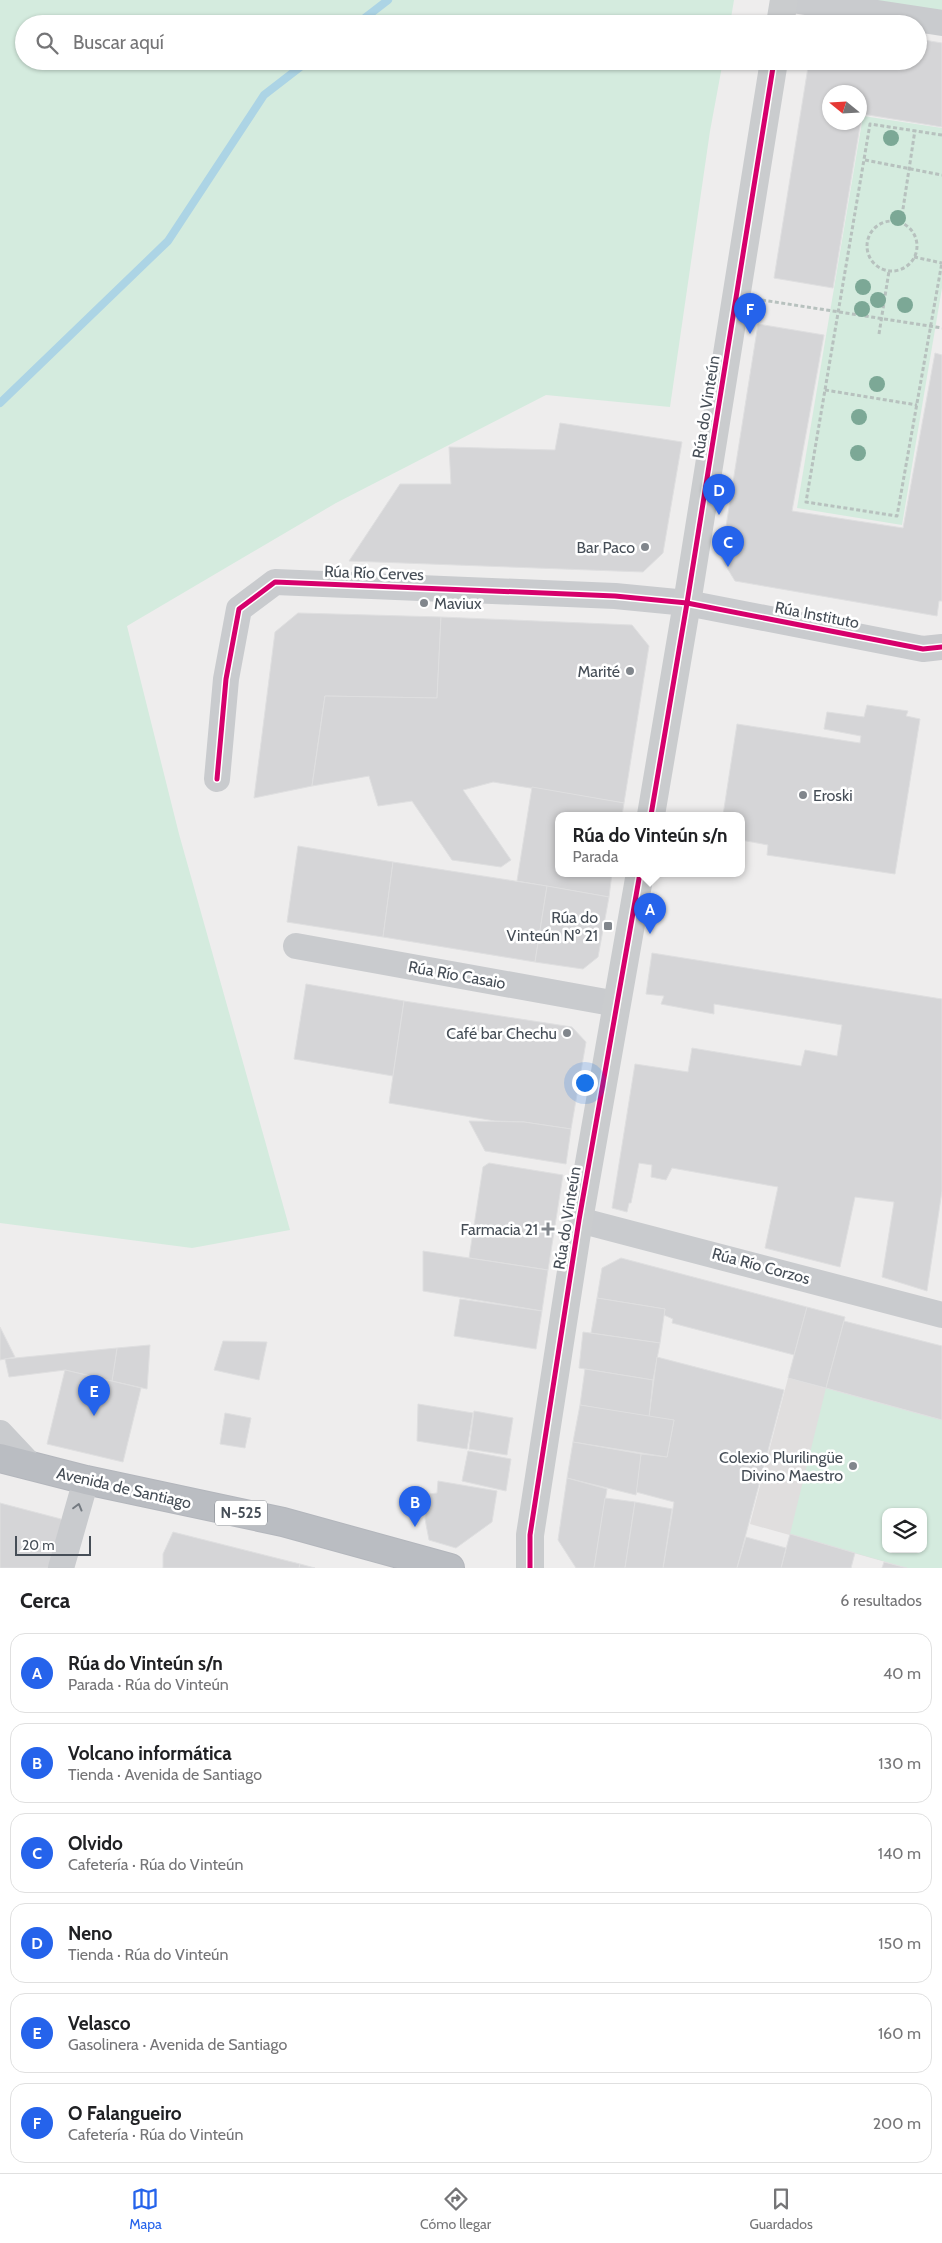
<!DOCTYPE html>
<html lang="es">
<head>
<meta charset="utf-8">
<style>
	:root { --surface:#fff; --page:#f6f6f6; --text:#202124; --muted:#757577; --line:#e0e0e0; --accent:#2563eb }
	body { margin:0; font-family:Cabin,sans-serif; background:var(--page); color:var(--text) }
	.controls { position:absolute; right:15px; bottom:15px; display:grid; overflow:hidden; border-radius:10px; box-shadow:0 1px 4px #0004 }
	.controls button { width:45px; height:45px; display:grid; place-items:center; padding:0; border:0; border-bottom:1px solid var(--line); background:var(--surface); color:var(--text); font:25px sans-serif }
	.compass { position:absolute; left:822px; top:85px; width:45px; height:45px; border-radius:50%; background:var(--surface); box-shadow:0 1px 4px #0004; rotate:288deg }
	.scale { position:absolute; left:15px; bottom:12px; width:76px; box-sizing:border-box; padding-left:5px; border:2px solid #464e57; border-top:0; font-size:14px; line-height:18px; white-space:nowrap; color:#464e57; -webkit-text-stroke:4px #fff; paint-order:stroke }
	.you { position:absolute; left:584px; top:1082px; width:18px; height:18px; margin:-12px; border:4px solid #fff; border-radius:50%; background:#1a73e8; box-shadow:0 0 0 8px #1a73e833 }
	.badge { display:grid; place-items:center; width:32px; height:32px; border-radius:50%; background:var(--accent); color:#fff; font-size:16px; font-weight:700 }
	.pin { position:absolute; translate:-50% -41px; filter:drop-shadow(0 1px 2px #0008) }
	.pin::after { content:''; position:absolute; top:26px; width:18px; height:15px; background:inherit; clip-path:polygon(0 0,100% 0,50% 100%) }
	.popup { position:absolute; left:555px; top:812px; width:190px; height:65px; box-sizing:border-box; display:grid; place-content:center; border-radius:10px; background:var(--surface); filter:drop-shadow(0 1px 4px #0005); font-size:16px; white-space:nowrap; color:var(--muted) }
	.popup b { font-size:19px; color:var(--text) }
	.popup::after { content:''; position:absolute; left:50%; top:100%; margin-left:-10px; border:10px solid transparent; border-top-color:var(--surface) }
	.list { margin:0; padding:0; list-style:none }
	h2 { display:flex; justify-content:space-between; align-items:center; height:65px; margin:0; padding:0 20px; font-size:21px }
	h2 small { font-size:16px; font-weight:400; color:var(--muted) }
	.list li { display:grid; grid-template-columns:32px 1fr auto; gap:15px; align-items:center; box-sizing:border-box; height:80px; margin:0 10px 10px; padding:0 10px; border:1px solid var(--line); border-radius:15px }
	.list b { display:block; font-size:19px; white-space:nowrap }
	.list p { margin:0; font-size:16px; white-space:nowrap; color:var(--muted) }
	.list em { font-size:16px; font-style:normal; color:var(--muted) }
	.icon { flex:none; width:28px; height:28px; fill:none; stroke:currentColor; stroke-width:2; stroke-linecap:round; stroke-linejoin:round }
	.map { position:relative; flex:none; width:942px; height:1568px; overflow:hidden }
	.search { position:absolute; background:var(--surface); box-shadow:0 1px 4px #0004; left:15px; right:15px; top:15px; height:55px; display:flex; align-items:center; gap:12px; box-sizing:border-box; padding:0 18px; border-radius:28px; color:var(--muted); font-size:19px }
	.sheet { height:605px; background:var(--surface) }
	nav { display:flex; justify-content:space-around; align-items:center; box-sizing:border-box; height:70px; border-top:1px solid var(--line); background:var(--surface); font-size:14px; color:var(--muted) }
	nav a { display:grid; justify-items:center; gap:2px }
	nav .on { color:var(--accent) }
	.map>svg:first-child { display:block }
	.education { fill:#e0dede; fill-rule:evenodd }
	.green { fill:#d4ebde; fill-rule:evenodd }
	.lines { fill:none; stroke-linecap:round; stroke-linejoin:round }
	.stream { stroke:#acd4e5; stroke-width:8 }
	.building { fill:#d5d5d7; stroke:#dfdfe0; fill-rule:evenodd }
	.highway-casing { stroke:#b3b6bc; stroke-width:30 }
	.path { stroke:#b7c1be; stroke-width:3; stroke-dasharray:4 2.5; stroke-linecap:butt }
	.street { stroke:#c9cbce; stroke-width:26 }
	.secondary { stroke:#caccce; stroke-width:28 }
	.highway { stroke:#babdc2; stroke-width:28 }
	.cycleway-casing { stroke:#fff; stroke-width:8 }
	.cycleway { stroke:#d6006c; stroke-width:5 }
	.tree { fill:#7ca896 }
	.oneway { stroke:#747a81 }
	.poi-dot { fill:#81868c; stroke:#fff; stroke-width:2 }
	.labels { text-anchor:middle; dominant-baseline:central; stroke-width:5; stroke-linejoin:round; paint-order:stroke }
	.shield { fill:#fff; stroke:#7e8389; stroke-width:1 }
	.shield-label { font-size:15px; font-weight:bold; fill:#464e57 }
	.street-label { font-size:16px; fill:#464e57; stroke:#fff }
	.poi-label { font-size:16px; fill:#464e57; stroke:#fff; text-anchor:end }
</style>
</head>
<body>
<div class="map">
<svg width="942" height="1568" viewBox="0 0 942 1568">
	<rect width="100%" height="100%" fill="#eeeded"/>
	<path class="education" d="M788,1378L942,1420V1568H907L750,1524ZM886,1512H923V1549H886Z"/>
	<g class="green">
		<path d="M0,0H734L730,24H24V61H723L710,131L670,407L546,395L336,503L127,626L179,834L290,1230L192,1248L0,1223Z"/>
		<path d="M792,0H942V23Z"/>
		<path d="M863,116L942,128V288L902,525L797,508Z"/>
		<path d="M826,1388L942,1420V1568H907L790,1534ZM886,1512H923V1549H886Z"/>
	</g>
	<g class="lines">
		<g class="stream">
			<path d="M357,24L388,0"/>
			<path d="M0,403L168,241L264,95L308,61"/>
		</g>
	</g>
	<g class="building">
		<path d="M918,39L942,43V127L862,114L833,288L774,278L809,61H918ZM830,92H860V122H830Z"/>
		<path d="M758,324L824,335L792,511L903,528L935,353L942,355V601H939L937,616L735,581L721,558Z"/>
		<path d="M560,423L682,442L663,553L643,572L349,561L400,484H451L449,447L555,450Z"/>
		<path d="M298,613L441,617L437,698L325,696L312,786L254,798L275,632Z"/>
		<path d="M441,617L632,625L649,646L624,803L493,782L463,790L511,860L501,867L452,860L412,801L378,806L369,776L312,786L325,696L437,698Z"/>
		<path d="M867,705L908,711L906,716L920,719L895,874L767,855L768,845L741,840V815H723L737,724L860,743L861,736L824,729L827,712L864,717Z"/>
		<path d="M532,787L624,803L622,815H559V873H612L609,897L517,881Z"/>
		<path d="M298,846L393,862L383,937L287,922Z"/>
		<path d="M393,862L547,886L535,962L383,937Z"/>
		<path d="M547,886L609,897L598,957L583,969L535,962Z"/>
		<path d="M652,953L942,999V1191L927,1291L882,1277L894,1202L855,1197L840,1267L765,1248L778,1187L672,1168L666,1180L651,1177L652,1165L639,1163L631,1203H629L627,1212L612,1208L635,1064L688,1072L692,1048L801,1066L805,1050L837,1056L842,1025L714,1004V1014L661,1004L664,996L646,994Z"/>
		<path d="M306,984L404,1001L393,1076L294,1059Z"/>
		<path d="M404,1001L572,1027L586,1042L571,1129L524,1122L495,1121L389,1103Z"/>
		<path d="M469,1121L524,1122L571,1129L566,1164L485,1151Z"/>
		<path d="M489,1163L563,1175L548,1270L469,1258L483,1167Z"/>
		<path d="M423,1251L548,1270L542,1311L423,1291Z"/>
		<path d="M621,1258L807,1307L794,1355L672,1323L673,1319L664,1315L665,1309L597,1298L602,1268Z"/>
		<path d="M597,1298L665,1309L660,1343L591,1333Z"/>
		<path d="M460,1299L542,1311L536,1349L454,1336Z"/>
		<path d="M807,1307L845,1317L826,1388L788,1378Z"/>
		<path d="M844,1321L942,1346V1420L826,1388Z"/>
		<path d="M0,1327L15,1357L0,1360Z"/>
		<path d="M583,1332L660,1343L653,1380L579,1368Z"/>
		<path d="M223,1341L267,1342L259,1380L214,1370Z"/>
		<path d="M150,1345L147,1389L112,1381L117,1348Z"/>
		<path d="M117,1348L112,1381L65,1370L9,1377L5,1359Z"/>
		<path d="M657,1357L784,1390L737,1568H663L674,1502L636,1492L641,1454L667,1457L674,1420L649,1417Z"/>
		<path d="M585,1369L653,1380L649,1417L580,1405Z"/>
		<path d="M65,1370L141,1388L123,1462L47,1444Z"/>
		<path d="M418,1404L473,1413L467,1449L417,1441Z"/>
		<path d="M580,1405L674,1420L667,1457L573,1442Z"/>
		<path d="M474,1411L513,1418L507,1455L469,1449Z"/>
		<path d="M225,1413L251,1418L245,1448L220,1444Z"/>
		<path d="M573,1442L641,1454L636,1495L567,1478Z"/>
		<path d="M468,1451L511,1459L506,1491L462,1481Z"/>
		<path d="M567,1478L607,1489L594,1568H576L558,1540Z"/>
		<path d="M438,1481L497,1491L492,1522L456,1548L429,1540L425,1519L426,1508L429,1494L437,1493Z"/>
		<path d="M605,1498L635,1502L625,1568H594Z"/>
		<path d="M635,1502L672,1509L663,1568H625Z"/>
		<path d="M0,1503L61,1519L67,1540L58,1568H0Z"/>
		<path d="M173,1532L300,1564L299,1568H163V1554Z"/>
		<path d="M790,1534L855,1553L851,1568H781Z"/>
		<path d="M746,1537L786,1548L781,1568H737Z"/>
		<path d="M884,1562L907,1568H882Z"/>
		<path d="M300,1564L315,1568H299Z"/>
	</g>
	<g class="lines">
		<defs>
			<path id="highway" d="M0,1458L86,1480L283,1522L450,1568"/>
		</defs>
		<use href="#highway" class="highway-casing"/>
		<g class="path">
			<path d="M942,135L870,124L806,502L897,516L942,262"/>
			<path d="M865,160L942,175"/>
			<circle cx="892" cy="246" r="25"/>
			<path d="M901,222L915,130"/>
			<path d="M914,257L942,263"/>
			<path d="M762,300L942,328"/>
			<path d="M879,334L889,271"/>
			<path d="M825,390L917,405"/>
		</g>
		<g class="street">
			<path d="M792,0L942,23"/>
			<path d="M217,779L226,679L239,609L275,582L615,596L687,603L923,649L942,647"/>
			<path d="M296,946L617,1004"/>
			<path d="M579,1220L942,1315"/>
			<path d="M0,1433L31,1466"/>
			<path d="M61,1568L86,1480"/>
		</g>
		<g class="secondary">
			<path d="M780,24L784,0"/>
			<path d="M651,815L687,603L774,61"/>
			<path d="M530,1568V1535L579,1220L640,873"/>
		</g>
		<use href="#highway" class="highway"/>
		<defs>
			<g id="cycleway">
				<path d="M217,779L226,679L239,609L275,582L615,596L687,603L923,649L942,647"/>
				<path d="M651,815L687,603L774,61"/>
				<path d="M530,1568V1535L579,1220L640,873"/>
			</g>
		</defs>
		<use href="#cycleway" class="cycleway-casing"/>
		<use href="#cycleway" class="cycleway"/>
	</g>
	<g class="tree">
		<circle cx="891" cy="138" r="8"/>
		<circle cx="898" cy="218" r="8"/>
		<circle cx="863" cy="287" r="8"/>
		<circle cx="878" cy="300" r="8"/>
		<circle cx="905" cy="305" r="8"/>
		<circle cx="862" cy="309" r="8"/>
		<circle cx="877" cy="384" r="8"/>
		<circle cx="859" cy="417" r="8"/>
		<circle cx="858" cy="453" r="8"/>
	</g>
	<defs><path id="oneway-chevron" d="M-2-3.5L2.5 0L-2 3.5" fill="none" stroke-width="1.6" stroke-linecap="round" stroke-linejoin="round" transform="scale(1.25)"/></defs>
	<use class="oneway" href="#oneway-chevron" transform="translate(78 1507) rotate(-75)"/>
	<g class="poi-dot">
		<circle cx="645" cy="547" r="5"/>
		<circle cx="424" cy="603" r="5"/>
		<circle cx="630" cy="671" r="5"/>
		<circle cx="803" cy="795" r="5"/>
		<rect x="603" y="921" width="10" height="10" rx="2.5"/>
		<circle cx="567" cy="1033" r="5"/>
		<path d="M545.5 1221.5h5v5h5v5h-5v5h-5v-5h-5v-5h5z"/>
		<circle cx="853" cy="1466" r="5"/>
	</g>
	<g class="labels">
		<rect class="shield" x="215" y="1500.5" width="52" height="25" rx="4"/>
		<g class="shield-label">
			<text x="241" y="1513">N-525</text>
		</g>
		<g class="street-label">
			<text transform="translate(706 407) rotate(-81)">Rúa do Vinteún</text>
			<text transform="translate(374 573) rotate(2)">Rúa Río Cerves</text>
			<text transform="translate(817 615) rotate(11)">Rúa Instituto</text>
			<text transform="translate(457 975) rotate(10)">Rúa Río Casaio</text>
			<text transform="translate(567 1218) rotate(-81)">Rúa do Vinteún</text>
			<text transform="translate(761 1266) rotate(15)">Rúa Río Corzos</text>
			<text transform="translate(124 1488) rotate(13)">Avenida de Santiago</text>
		</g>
		<g class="poi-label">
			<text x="635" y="547">Bar Paco</text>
			<text x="434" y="603" text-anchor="start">Maviux</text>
			<text x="620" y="671">Marité</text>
			<text x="813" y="795" text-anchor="start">Eroski</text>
			<text x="598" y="917">Rúa do<tspan x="598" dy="18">Vinteún Nº 21</tspan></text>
			<text x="557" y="1033">Café bar Chechu</text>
			<text x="538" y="1229">Farmacia 21</text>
			<text x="843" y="1457">Colexio Plurilingüe<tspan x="843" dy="18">Divino Maestro</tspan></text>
		</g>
	</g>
</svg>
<div class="controls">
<button><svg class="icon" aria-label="layers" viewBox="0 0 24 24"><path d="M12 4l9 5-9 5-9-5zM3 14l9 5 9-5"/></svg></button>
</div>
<svg class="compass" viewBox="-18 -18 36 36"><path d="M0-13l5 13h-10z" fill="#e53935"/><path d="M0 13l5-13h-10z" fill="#757577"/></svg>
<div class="scale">20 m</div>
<div class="you"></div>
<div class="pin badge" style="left:650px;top:934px">A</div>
<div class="popup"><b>Rúa do Vinteún s/n</b>Parada</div>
<div class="pin badge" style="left:415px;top:1527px">B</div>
<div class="pin badge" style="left:728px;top:567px">C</div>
<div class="pin badge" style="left:719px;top:515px">D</div>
<div class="pin badge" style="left:94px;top:1416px">E</div>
<div class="pin badge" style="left:750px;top:334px">F</div>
<div class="search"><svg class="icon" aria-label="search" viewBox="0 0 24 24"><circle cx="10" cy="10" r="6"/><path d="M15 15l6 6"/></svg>Buscar aquí</div>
</div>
<section class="sheet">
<h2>Cerca<small>6 resultados</small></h2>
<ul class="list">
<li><span class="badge">A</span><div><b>Rúa do Vinteún s/n</b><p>Parada · Rúa do Vinteún</p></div><em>40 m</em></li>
<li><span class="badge">B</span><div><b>Volcano informática</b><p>Tienda · Avenida de Santiago</p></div><em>130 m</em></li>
<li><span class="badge">C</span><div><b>Olvido</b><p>Cafetería · Rúa do Vinteún</p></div><em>140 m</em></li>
<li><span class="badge">D</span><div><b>Neno</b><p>Tienda · Rúa do Vinteún</p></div><em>150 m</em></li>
<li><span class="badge">E</span><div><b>Velasco</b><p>Gasolinera · Avenida de Santiago</p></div><em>160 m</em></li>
<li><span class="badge">F</span><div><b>O Falangueiro</b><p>Cafetería · Rúa do Vinteún</p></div><em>200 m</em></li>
</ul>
</section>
<nav>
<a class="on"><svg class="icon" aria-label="map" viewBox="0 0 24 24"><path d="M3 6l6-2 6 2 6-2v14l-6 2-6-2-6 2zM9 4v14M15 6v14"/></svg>Mapa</a>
<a><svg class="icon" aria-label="directions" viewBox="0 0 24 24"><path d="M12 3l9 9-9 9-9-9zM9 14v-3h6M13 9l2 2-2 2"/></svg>Cómo llegar</a>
<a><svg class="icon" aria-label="saved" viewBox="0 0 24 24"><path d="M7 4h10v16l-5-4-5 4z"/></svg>Guardados</a>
</nav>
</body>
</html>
